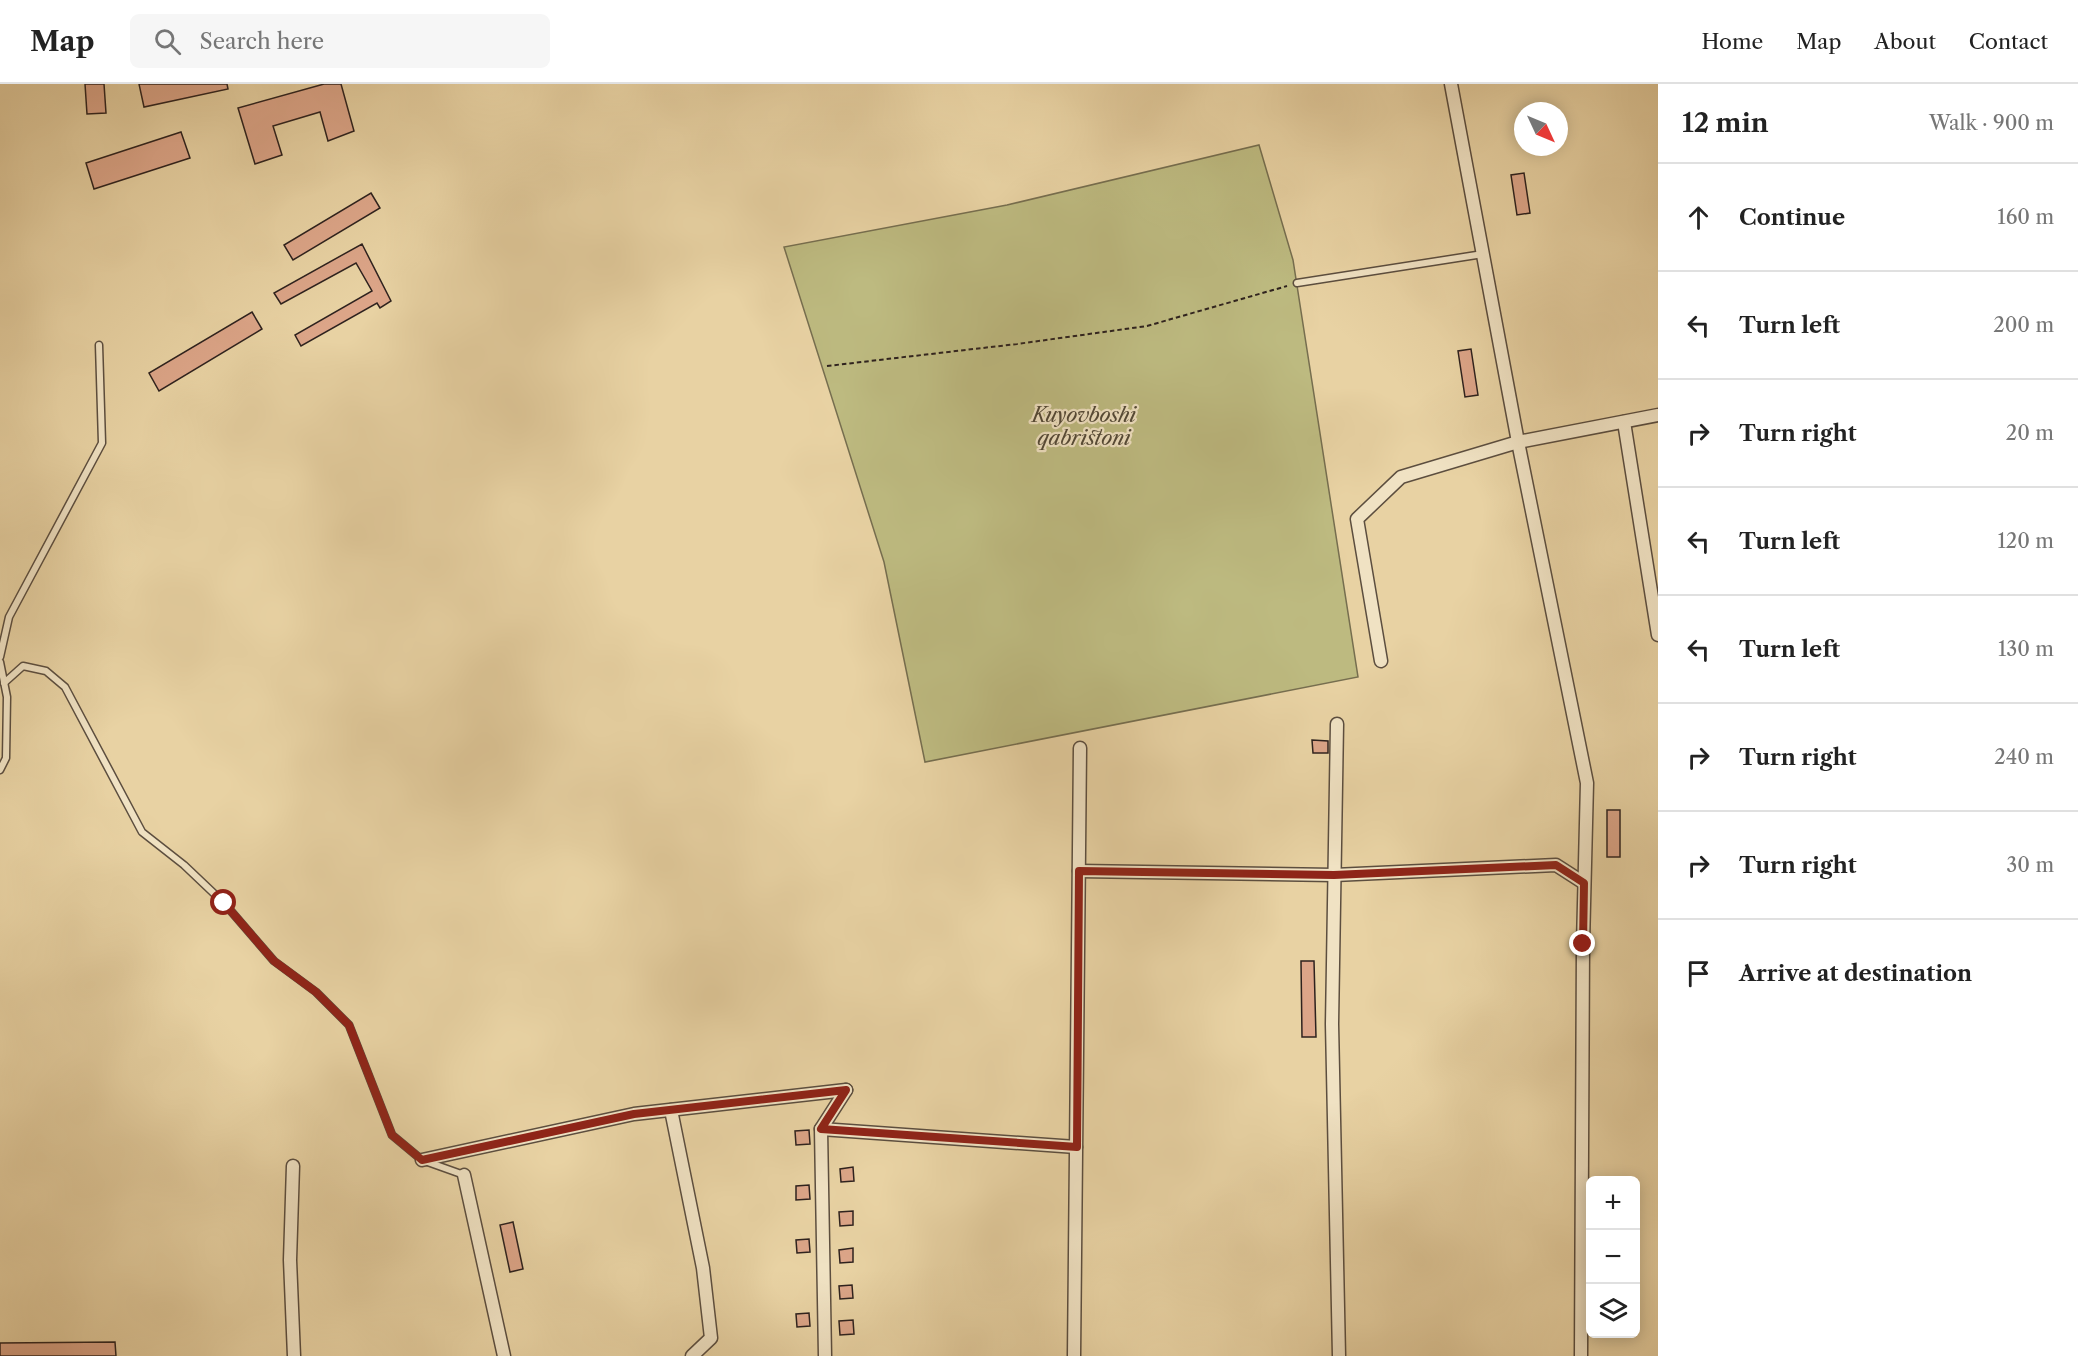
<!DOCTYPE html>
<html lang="en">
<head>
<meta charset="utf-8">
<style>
	:root { --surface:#fff; --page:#f6f6f6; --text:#222; --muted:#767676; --line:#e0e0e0 }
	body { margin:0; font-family:"Libre Caslon Text",serif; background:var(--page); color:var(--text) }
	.controls { position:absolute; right:18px; bottom:18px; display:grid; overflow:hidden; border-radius:9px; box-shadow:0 3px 15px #0003 }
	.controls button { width:54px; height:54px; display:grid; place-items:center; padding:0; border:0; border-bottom:2px solid var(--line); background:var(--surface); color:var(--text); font:30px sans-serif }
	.compass { position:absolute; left:1514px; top:18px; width:54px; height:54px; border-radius:50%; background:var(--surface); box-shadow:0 3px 15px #0003; rotate:134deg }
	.stop { position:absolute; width:18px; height:18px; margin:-14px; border:4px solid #8f2418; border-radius:50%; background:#fff }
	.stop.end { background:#8f2418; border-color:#fff; box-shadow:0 2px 6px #0008 }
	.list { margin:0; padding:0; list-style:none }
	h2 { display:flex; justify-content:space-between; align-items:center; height:78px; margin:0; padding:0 24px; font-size:26px }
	h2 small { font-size:20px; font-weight:400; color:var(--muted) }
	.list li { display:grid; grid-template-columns:39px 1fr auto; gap:18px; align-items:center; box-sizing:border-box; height:108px; padding:0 24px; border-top:2px solid var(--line) }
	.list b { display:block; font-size:22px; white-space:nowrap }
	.list em { font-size:20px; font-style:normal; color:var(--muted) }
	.icon { flex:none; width:33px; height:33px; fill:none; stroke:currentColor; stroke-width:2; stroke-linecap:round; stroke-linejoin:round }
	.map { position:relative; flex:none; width:1658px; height:1272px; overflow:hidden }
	header { display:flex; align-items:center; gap:36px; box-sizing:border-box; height:84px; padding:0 30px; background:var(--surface); border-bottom:2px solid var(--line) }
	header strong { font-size:28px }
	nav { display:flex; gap:33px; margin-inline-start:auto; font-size:21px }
	.search { width:420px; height:54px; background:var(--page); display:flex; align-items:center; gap:15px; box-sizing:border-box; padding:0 21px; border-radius:9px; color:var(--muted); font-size:22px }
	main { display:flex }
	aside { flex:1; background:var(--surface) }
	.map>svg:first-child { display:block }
	.green { fill:#bdba80; stroke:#766e4f; stroke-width:1.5 }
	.building { fill:#dca588; stroke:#2e221e; stroke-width:1.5 }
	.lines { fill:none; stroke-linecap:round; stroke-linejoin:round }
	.service-casing { stroke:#5c4e3f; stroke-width:9 }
	.minor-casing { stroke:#5c4e3f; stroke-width:15 }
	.path { stroke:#2e221e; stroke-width:2; stroke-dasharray:4.5 3; stroke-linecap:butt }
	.service { stroke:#f0e2c3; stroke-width:6 }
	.minor { stroke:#f0e2c3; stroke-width:12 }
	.route { stroke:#8f2418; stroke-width:8 }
	.labels { text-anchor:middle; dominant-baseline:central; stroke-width:4.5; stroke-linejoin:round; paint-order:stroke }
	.park-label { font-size:20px; font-style:italic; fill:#524836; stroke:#f0e2c3 }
</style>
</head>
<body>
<header>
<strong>Map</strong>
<div class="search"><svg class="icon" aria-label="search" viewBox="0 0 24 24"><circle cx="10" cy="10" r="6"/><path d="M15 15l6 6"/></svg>Search here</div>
<nav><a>Home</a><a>Map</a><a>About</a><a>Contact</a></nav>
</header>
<main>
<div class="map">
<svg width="1658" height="1272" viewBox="0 0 1658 1272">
	<rect width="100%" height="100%" fill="#e8d2a3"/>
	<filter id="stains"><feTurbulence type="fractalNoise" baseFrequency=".00333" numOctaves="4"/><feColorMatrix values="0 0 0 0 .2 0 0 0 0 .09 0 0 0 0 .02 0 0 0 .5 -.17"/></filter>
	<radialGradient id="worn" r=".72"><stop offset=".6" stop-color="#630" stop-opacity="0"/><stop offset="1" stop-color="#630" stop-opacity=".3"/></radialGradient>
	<path class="green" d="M1259,61L1293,176L1358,593L925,678L884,478L784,163L1007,121Z"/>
	<g class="building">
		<path d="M85,0H104L106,29L87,30Z"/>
		<path d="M139,0H227L228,5L144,23Z"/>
		<path d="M324,0H341L354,47L328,57L320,28L273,42L282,71L255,80L238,24Z"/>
		<path d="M181,48L190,74L94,105L86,79Z"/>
		<path d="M1524,89L1530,129L1517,131L1511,91Z"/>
		<path d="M371,109L380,124L293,176L284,161Z"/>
		<path d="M362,160L391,217L380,224L377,219L301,262L295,251L372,207L356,179L281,220L274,209Z"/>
		<path d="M252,228L262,245L159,307L149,289Z"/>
		<path d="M1471,265L1478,311L1465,313L1458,267Z"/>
		<path d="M1312,656L1328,657V669H1313Z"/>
		<rect x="1607" y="726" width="13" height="47"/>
		<path d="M1301,877H1314L1316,953H1302Z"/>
		<path d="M809,1046L810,1060L796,1061L795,1047Z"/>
		<path d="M853,1083L854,1097L841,1098L840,1085Z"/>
		<path d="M809,1101L810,1115L796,1116V1102Z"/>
		<path d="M853,1127V1141L840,1142L839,1128Z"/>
		<path d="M513,1138L523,1185L510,1188L500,1141Z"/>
		<path d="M809,1155L810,1168L797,1169L796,1156Z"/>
		<path d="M853,1164V1178L840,1179L839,1166Z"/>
		<path d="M852,1201L853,1214L840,1215L839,1202Z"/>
		<path d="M809,1229L810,1242L797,1243L796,1230Z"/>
		<path d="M853,1236L854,1250L840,1251L839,1237Z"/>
		<path d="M115,1258L116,1272H0V1259Z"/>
	</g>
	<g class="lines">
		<defs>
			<g id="service">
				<path d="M1297,199L1483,170"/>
				<path d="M0,573L9,533L102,359L99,261"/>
				<path d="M0,578L7,613L6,674L0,686"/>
				<path d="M4,599L23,582L46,587L65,603L142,748L184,781L224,819L274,877L316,908L349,941L392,1051L422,1076L464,1091"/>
			</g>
			<g id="minor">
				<path d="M1451,0L1518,358L1587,699L1583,860L1581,1272"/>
				<path d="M1624,338L1658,551"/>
				<path d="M1381,577L1357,435L1401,393L1518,358L1658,331"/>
				<path d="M1337,640L1332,940L1339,1272"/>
				<path d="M1079,787L1334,791L1556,781L1584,799"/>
				<path d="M671,1026L703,1184L711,1254L692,1272"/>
				<path d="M821,1045L1076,1063"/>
				<path d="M422,1076L634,1030L846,1006"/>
				<path d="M293,1082L290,1176L294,1272"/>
				<path d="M464,1091L504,1272"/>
				<path d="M825,1272L821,1045L846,1006"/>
				<path d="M1074,1272L1080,664"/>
			</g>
		</defs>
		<use href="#service" class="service-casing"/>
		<use href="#minor" class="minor-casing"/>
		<path class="path" d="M827,282L1017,260L1147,242L1287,202"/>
		<use href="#service" class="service"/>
		<use href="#minor" class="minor"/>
	</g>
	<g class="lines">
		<path class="route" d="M224,819L274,877L316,908L349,941L392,1051L422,1076L634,1030L846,1006L821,1045L1077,1063L1079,787L1334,791L1556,781L1584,799L1583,860"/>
	</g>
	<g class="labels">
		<g class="park-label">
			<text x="1084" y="331">Kuyovboshi<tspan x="1084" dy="23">qabristoni</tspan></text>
		</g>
	</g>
	<rect width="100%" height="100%" filter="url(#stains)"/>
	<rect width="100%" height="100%" fill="url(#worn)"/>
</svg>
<div class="controls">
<button>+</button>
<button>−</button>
<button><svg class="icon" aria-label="layers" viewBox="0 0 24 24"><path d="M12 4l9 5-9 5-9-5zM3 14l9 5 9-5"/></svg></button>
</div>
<svg class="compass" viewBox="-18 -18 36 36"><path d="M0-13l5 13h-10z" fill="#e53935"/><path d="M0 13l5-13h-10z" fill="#767676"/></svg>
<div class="stop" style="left:224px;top:819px"></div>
<div class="stop end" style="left:1583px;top:860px"></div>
</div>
<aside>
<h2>12 min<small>Walk · 900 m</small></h2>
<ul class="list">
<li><svg class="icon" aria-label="ahead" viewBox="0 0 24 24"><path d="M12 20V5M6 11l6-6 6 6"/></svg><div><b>Continue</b></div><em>160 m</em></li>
<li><svg class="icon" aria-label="left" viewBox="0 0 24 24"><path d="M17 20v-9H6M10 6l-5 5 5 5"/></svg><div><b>Turn left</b></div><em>200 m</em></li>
<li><svg class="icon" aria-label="right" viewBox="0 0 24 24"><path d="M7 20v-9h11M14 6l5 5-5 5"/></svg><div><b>Turn right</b></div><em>20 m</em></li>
<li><svg class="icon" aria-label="left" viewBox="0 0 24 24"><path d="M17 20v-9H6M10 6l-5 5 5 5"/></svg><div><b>Turn left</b></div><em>120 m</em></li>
<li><svg class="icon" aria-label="left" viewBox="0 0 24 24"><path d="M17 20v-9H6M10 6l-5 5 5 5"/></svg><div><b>Turn left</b></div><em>130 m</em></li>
<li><svg class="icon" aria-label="right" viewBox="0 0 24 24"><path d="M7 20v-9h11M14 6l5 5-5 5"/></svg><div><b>Turn right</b></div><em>240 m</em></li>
<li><svg class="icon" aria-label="right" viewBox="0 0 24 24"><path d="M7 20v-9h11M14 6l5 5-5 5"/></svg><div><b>Turn right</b></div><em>30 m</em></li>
<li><svg class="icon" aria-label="arrive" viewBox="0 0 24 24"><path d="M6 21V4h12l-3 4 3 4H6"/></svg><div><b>Arrive at destination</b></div></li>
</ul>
</aside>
</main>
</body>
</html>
